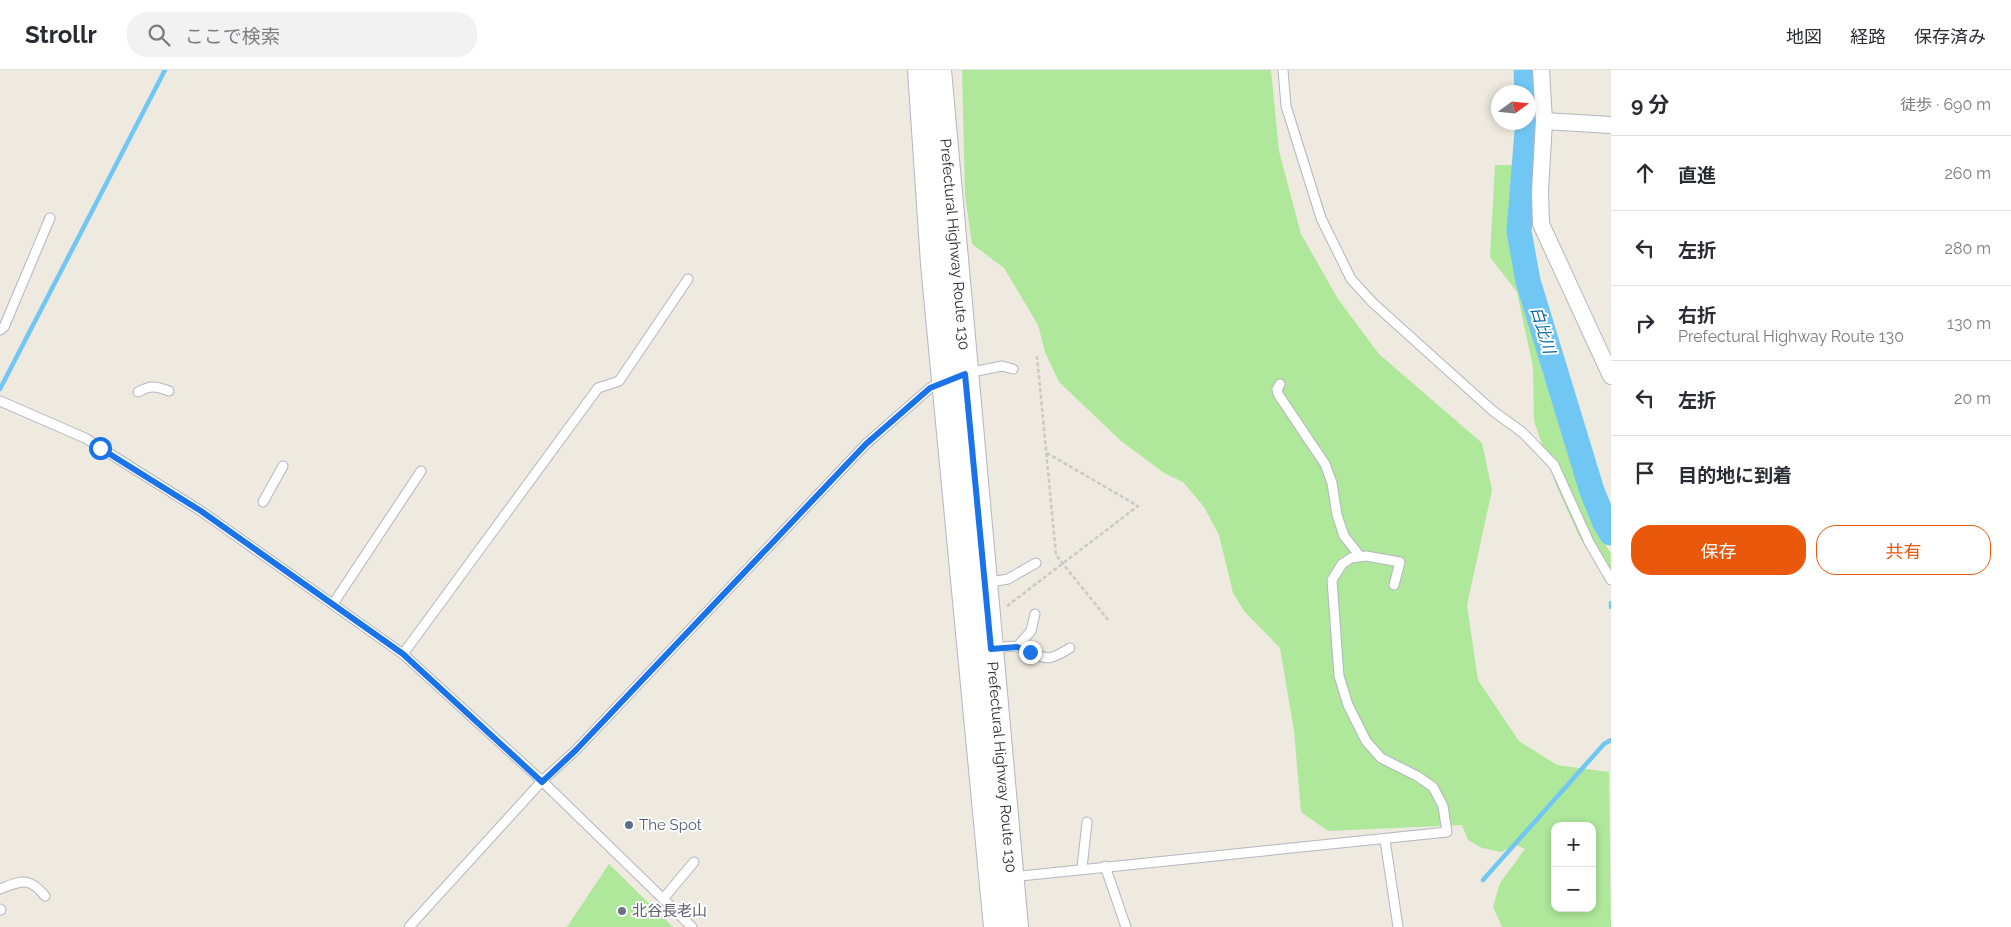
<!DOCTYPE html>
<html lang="ja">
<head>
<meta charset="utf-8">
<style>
	:root { --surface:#fff; --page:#f2f2f3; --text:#2b2b33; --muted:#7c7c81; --line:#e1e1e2; --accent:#ea580c }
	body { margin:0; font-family:Raleway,"Noto Sans JP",sans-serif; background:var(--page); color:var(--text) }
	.controls { position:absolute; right:15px; bottom:15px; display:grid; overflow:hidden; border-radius:10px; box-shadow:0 2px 8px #0003 }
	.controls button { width:45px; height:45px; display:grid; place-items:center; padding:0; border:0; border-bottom:1px solid var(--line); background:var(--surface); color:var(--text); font:25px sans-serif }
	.compass { position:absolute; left:1491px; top:15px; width:45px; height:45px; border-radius:50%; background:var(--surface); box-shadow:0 2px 8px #0003; rotate:75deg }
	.stop { position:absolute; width:15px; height:15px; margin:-11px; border:4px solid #1a73e8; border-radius:50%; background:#fff }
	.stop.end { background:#1a73e8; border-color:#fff; box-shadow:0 1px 5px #0008 }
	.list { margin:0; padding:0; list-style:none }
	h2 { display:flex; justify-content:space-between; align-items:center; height:65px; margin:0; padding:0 20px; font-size:21px }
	h2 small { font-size:16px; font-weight:400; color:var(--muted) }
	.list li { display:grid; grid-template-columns:32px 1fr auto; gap:15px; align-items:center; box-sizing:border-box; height:75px; padding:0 20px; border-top:1px solid var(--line) }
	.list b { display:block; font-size:19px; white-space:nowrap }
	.list p { margin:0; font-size:16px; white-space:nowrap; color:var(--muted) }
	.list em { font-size:16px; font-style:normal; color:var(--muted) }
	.actions { display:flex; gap:10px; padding:15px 20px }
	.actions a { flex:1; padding:11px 0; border:1px solid var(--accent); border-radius:20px; text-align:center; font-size:18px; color:var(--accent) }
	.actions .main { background:var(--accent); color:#fff }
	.icon { flex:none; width:28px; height:28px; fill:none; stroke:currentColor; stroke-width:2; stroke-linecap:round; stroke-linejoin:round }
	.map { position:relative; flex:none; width:1611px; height:857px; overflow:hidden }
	header { display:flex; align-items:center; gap:30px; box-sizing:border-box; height:70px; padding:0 25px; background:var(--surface); border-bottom:1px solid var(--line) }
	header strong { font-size:24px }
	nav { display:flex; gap:28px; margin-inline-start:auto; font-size:18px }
	.search { width:350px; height:45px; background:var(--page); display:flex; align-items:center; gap:12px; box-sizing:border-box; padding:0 18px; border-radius:20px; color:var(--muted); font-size:19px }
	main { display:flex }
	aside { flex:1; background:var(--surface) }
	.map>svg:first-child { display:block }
	.green { fill:#afe79b; fill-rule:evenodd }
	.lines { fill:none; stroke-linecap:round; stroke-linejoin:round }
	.stream { stroke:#71c7f4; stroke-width:4.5 }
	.river { stroke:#71c7f4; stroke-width:25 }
	.lane-casing { stroke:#b4b5c1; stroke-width:11 }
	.street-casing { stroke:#b4b5c1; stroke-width:18 }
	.secondary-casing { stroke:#b4b5c1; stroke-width:26 }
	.path { stroke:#c9c9c9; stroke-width:2.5; stroke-dasharray:4 2.5; stroke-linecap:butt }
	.lane { stroke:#fff; stroke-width:9 }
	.street { stroke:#fff; stroke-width:16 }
	.secondary { stroke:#fff; stroke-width:24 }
	.route { stroke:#1a73e8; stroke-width:6 }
	.service-dot { fill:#5c6f8a; stroke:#fff; stroke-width:2 }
	.worship-dot { fill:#6b7280; stroke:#fff; stroke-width:2 }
	.labels { text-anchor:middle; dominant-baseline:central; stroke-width:4; stroke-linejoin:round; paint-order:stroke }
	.street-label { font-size:15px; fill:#2e2e2e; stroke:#fff }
	.service-label { font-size:15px; fill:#4e5e75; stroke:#fff; text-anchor:start }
	.worship-label { font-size:15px; fill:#5b616d; stroke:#fff; text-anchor:start }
	.water-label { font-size:16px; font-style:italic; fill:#0865a7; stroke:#fff }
</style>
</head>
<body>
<header>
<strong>Strollr</strong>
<div class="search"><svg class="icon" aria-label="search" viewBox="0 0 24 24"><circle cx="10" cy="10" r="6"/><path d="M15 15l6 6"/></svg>ここで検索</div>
<nav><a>地図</a><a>経路</a><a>保存済み</a></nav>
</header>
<main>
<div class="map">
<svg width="1611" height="857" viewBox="0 0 1611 857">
	<rect width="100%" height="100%" fill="#efeae0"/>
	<g class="green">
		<path d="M962,0H1271L1279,81L1301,164L1338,229L1379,284L1482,373L1492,420L1467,535L1478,610L1519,671L1557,695L1609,702L1611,857H1502L1493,837L1500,813L1525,779L1516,775L1501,782L1482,778L1468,770L1462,755L1328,761L1301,742L1294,661L1280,578L1244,541L1233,523L1219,465L1204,437L1183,412L1164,403L1121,371L1059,312L1045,282L1038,255L1004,198L972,174L965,126ZM1555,756H1592V838H1555Z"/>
		<path d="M1495,95H1513L1517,203L1543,304L1606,476L1611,483V515L1580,468L1556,415L1534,351L1533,297L1517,222L1490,187Z"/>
		<path d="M609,794L673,857H567Z"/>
	</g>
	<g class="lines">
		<g class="stream">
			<path d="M0,319L165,0"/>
			<path d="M1611,533V537"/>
			<path d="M1483,810L1604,674L1611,670"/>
		</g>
		<g class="river">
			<path d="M1526,0L1527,22"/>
			<path d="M1528,49L1519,161L1528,211L1592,421L1605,453L1611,463"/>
		</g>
		<defs>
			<g id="lane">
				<path d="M1283,0L1286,36L1321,148L1351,209L1373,233L1493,341L1522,362L1554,395L1589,472L1611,510"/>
				<path d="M0,260L4,257L50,148"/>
				<path d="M967,303L1002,296L1013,299"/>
				<path d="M1280,314L1277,319L1278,324L1325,394L1332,413L1337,445L1344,466L1360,486"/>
				<path d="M138,322C150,315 156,316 169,321"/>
				<path d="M0,331L85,368L201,441L403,584L542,711L692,857"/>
				<path d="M263,432L283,396"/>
				<path d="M985,513L1008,509L1036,493"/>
				<path d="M333,534L421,401"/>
				<path d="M1017,577L1031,561L1035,544"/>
				<path d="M991,579C1000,578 1014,574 1023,578C1047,588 1044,594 1070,578"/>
				<path d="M403,584L598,318L619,311L688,209"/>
				<path d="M1385,770L1398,857"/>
				<path d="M1105,796L1126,857"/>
				<path d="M1082,798L1087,752"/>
				<path d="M1012,807L1447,762L1443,736L1433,717L1417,706L1381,688L1366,671L1348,635L1339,606L1332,510L1342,494L1351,488L1366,486L1400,492L1394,515"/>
				<path d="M0,819C21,811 29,806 45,826"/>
				<path d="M663,829L694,792"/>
				<path d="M0,839L1,840"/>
				<path d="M409,857L542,711L576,680L866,374L930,318L943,311"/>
			</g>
			<g id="street">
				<path d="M1541,0L1544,51L1540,122L1541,154L1611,306"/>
				<path d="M1544,51L1611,55"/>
			</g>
			<g id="secondary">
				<path d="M920,0L933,194L996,857"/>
				<path id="s1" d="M939,0L1016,857"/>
			</g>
		</defs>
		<use href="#lane" class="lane-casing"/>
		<use href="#street" class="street-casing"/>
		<use href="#secondary" class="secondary-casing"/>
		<g class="path">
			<path d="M1037,286L1056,485L1108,550"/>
			<path d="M1007,536L1138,436L1047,383"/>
		</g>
		<use href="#lane" class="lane"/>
		<use href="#street" class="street"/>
		<use href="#secondary" class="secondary"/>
	</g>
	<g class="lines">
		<path class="route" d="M100,378L201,441L403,584L542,712L576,680L866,374L930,318L965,304L991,579L1017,577L1030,582"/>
	</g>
	<circle class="service-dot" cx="629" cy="755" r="5"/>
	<circle class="worship-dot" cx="622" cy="841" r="5"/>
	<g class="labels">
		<g class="street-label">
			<text stroke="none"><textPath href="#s1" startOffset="175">Prefectural Highway Route 130</textPath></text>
			<text stroke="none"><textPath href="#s1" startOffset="700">Prefectural Highway Route 130</textPath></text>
		</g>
		<g class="service-label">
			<text x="639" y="755">The Spot</text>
		</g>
		<g class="worship-label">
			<text x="632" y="841">北谷長老山</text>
		</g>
		<g class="water-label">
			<text transform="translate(1543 260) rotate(73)">白比川</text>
		</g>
	</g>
</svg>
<div class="controls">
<button>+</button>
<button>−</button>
</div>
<svg class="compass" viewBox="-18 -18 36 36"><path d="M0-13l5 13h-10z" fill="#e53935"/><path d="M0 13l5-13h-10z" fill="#7c7c81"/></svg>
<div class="stop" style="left:100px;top:378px"></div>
<div class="stop end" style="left:1030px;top:582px"></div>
</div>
<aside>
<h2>9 分<small>徒歩 · 690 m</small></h2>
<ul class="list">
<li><svg class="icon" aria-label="ahead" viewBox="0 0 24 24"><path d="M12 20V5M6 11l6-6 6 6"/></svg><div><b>直進</b></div><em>260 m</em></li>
<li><svg class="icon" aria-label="left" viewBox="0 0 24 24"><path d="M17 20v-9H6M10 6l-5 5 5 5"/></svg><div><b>左折</b></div><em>280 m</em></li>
<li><svg class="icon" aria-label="right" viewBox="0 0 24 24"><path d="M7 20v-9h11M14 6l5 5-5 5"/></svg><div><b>右折</b><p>Prefectural Highway Route 130</p></div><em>130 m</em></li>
<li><svg class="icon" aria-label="left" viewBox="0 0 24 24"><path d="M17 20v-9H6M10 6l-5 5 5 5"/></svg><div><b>左折</b></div><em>20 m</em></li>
<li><svg class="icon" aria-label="arrive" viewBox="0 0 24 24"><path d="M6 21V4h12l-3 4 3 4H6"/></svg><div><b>目的地に到着</b></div></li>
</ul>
<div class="actions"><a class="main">保存</a><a>共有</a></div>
</aside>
</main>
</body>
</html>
